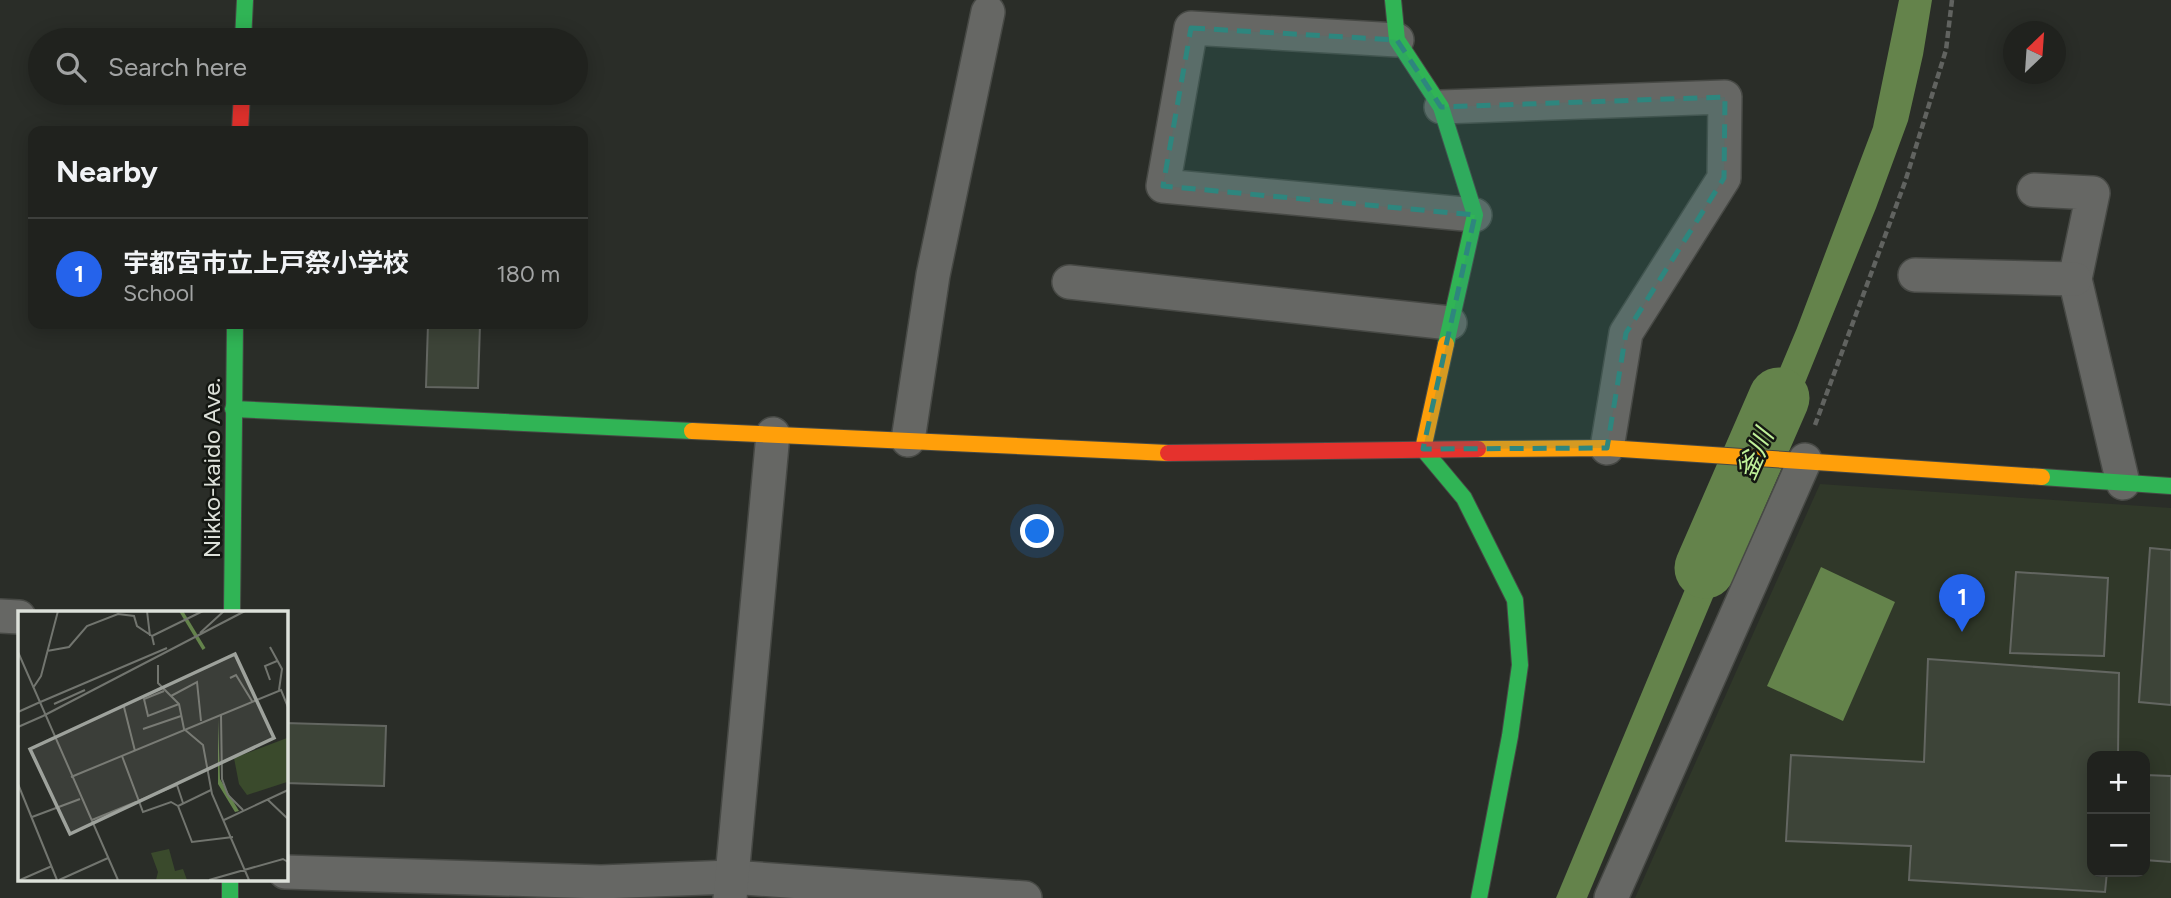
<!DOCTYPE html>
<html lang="en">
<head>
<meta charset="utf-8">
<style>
	:root { --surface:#20221e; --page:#2d2f2b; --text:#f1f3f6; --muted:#a2a4a4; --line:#3d3f3c; --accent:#2563eb }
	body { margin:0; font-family:Figtree,"Noto Sans JP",sans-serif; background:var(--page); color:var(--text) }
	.controls { position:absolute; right:21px; bottom:21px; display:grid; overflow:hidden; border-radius:14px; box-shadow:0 4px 18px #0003 }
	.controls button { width:63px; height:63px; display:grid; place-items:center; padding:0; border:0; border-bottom:2px solid var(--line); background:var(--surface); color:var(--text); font:35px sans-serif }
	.compass { position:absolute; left:2003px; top:21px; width:63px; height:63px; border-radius:50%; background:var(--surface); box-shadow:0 4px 18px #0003; rotate:25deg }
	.you { position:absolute; left:1038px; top:532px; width:24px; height:24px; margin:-18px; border:5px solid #fff; border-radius:50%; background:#1a73e8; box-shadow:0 0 0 10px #1a73e833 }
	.badge { display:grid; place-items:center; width:46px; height:46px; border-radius:50%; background:var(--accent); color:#fff; font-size:23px; font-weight:700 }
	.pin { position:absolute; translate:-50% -58px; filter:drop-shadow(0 2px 4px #0008) }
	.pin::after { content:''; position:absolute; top:37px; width:24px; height:21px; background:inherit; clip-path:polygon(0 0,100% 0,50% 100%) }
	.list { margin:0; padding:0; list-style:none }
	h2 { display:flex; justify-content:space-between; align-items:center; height:91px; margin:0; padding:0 28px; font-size:30px }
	h2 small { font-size:23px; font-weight:400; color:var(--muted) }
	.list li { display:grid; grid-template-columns:46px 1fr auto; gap:21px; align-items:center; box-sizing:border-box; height:112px; padding:0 28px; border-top:2px solid var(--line) }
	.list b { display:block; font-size:26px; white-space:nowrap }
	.list p { margin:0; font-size:23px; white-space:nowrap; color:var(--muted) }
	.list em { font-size:23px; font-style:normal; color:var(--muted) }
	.icon { flex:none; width:38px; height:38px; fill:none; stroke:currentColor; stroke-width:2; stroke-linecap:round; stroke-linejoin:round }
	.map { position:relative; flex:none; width:2171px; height:898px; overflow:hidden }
	.search { position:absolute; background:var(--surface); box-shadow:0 4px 18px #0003; left:28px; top:28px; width:560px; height:77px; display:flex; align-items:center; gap:18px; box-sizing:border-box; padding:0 24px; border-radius:38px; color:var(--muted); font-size:26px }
	.panel { position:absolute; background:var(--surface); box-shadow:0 4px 18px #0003; left:28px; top:126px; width:560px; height:203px; border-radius:14px }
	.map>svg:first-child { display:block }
	.built { fill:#303829; fill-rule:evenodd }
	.water { fill:#64834b }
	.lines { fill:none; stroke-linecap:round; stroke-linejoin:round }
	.river { stroke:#64834b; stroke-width:61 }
	.building { fill:#3d4438; stroke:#636661; stroke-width:2 }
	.street-casing { stroke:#474945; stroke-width:36 }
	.fast-casing { stroke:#474945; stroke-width:18 }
	.slow-casing { stroke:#474945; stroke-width:18 }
	.jam-casing { stroke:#474945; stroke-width:18 }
	.path { stroke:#616360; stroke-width:4.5; stroke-dasharray:7 3.5; stroke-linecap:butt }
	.street { stroke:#666764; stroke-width:33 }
	.fast { stroke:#30b455; stroke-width:16 }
	.slow { stroke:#ff9f0a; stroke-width:16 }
	.jam { stroke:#e5322d; stroke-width:16 }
	.marked { fill:#2e867e; fill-opacity:0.2; stroke:#2e867e; stroke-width:5; stroke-dasharray:14 9; stroke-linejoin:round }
	.labels { text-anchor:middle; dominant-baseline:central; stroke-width:5; stroke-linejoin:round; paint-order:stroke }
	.street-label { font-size:24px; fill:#dde1da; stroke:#141712 }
	.water-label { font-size:26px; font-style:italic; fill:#c1f29a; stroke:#141712 }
	.inset-river { fill:none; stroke:#64834b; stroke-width:3.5 }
	.inset-road { fill:none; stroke:#72756f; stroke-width:2 }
	.view { fill:#9ea29c; fill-opacity:0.15; stroke:#9ea29c; stroke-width:3.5 }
	.inset-edge { fill:none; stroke:#dde1da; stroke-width:3.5 }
</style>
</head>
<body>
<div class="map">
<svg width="2171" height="898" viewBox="0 0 2171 898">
	<rect width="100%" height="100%" fill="#2a2d28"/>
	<path class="built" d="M1820,484L2171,508V898H1635ZM2092,756H2145V872H2092Z"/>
	<g class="water">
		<path d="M1899,0H1932L1923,55L1908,121L1876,208L1781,442L1750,440L1797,328L1873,127Z"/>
		<path d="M1726,491L1756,495L1587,898H1556Z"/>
		<path d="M1821,567L1895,602L1843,721L1767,686Z"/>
	</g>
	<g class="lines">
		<path class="river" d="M1705,568L1779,398"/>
	</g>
	<g class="building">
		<path d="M428,324H480L478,388L426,387Z"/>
		<path d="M2150,548L2171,550V705L2139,702Z"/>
		<path d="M2016,572L2108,578L2104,656L2010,653Z"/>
		<path d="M1928,659L2119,673L2118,756H2092V872H2107L2105,892L1909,880L1911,846L1786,841L1791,755L1924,762Z"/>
		<path d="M285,723L386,726L384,786L285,783Z"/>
		<path d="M2145,775L2171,776V862L2145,860Z"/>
	</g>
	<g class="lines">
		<defs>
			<g id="street">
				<path d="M1397,40L1191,28L1163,186L1475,215"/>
				<path d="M1441,107L1725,97L1724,178L1626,333L1607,448"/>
				<path d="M2034,190L2093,193L2075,279L2123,483"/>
				<path d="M1915,275L2075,279"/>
				<path d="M1069,282L1450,323"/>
				<path d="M908,440L933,275L988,12"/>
				<path d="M0,616L19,617"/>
				<path d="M285,872L601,882L731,877L1025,898"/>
				<path d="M730,898L773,434"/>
				<path d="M1611,898L1805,460"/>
			</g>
			<g id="fast">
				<path d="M1393,0L1397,40L1441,107L1475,215L1446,344"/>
				<path d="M243,40L245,0"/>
				<path d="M233,409L692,431"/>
				<path d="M1423,449L1464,498L1515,600L1520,665L1510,736L1479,898"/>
				<path d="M2042,477L2171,486"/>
				<path d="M232,613L235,324"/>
				<path d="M230,879V898"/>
			</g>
			<g id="slow">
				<path d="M692,431L1168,453"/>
				<path d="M1423,449L1446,344"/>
				<path d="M1478,449L1607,448L2042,477"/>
			</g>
			<g id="jam">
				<path d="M240,131L242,93"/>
				<path d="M1168,453L1478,449"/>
			</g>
		</defs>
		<use href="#street" class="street-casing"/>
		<use href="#fast" class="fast-casing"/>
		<use href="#slow" class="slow-casing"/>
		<use href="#jam" class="jam-casing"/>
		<path class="path" d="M1815,425L1905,182L1946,50L1952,0"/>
		<use href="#street" class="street"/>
		<use href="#fast" class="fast"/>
		<use href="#slow" class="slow"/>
		<use href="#jam" class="jam"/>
	</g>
	<path class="marked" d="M1191,28L1397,40L1441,107L1725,97L1724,178L1626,333L1607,448L1423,449L1475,215L1163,186Z"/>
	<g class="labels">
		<g class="street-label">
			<text transform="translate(211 468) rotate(-90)">Nikko-kaido Ave.</text>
		</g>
		<g class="water-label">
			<text transform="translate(1755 454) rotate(-66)">釜川</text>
		</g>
	</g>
	<g transform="translate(18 611)">
		<rect width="270" height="270" fill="#2a2d28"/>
		<path d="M269,127V171L229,184L221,173L216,147ZM151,238L157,260L165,258L169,269H138L140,261L133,242Z" fill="#3a4a2c"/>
		<path d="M200,108L202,168L221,200L217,201L200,173Z" fill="#64834b"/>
		<path class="inset-river" d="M163,0L186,38"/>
		<path class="inset-road" d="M129,0L132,25M182,22L206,0M134,25L185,0M252,36L264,58L261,79M29,40L51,36L69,15L100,3L116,5L119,15L134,25L136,34M0,41L100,269M140,54V72L161,93L166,118L185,134L194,183L231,269M212,67L218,64L234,90M252,69L247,55L259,50M15,77L23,65L40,0M146,80L126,88L130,105L161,93M153,85L179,71L183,110M20,92L149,37M36,93L67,79M106,96L117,140M0,101L20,92M203,103L204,168L210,184L225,199M25,105L227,0M0,116L25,105M125,118L163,105M104,145L125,201L153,191L160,195M53,166L263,79L270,96M0,173L39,269M193,179L160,195L174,231L215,226M249,188L270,208M14,206L62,188M74,209L159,174L165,192M206,209L270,179M2,269L34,255M41,269L90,247M191,269L265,248L270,251"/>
		<path class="view" d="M217,43L256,127L52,223L12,138Z"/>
		<rect width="270" height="270" class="inset-edge"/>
	</g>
</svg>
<div class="controls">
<button>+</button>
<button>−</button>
</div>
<svg class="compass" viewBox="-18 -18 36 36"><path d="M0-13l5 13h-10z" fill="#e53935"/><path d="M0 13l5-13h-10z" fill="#a2a4a4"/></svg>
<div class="you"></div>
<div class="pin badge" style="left:1962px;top:632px">1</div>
<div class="search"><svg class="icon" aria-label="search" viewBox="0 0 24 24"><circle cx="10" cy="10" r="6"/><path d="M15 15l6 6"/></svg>Search here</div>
<section class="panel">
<h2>Nearby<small></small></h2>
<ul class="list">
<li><span class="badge">1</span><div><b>宇都宮市立上戸祭小学校</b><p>School</p></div><em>180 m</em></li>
</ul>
</section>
</div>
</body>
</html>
